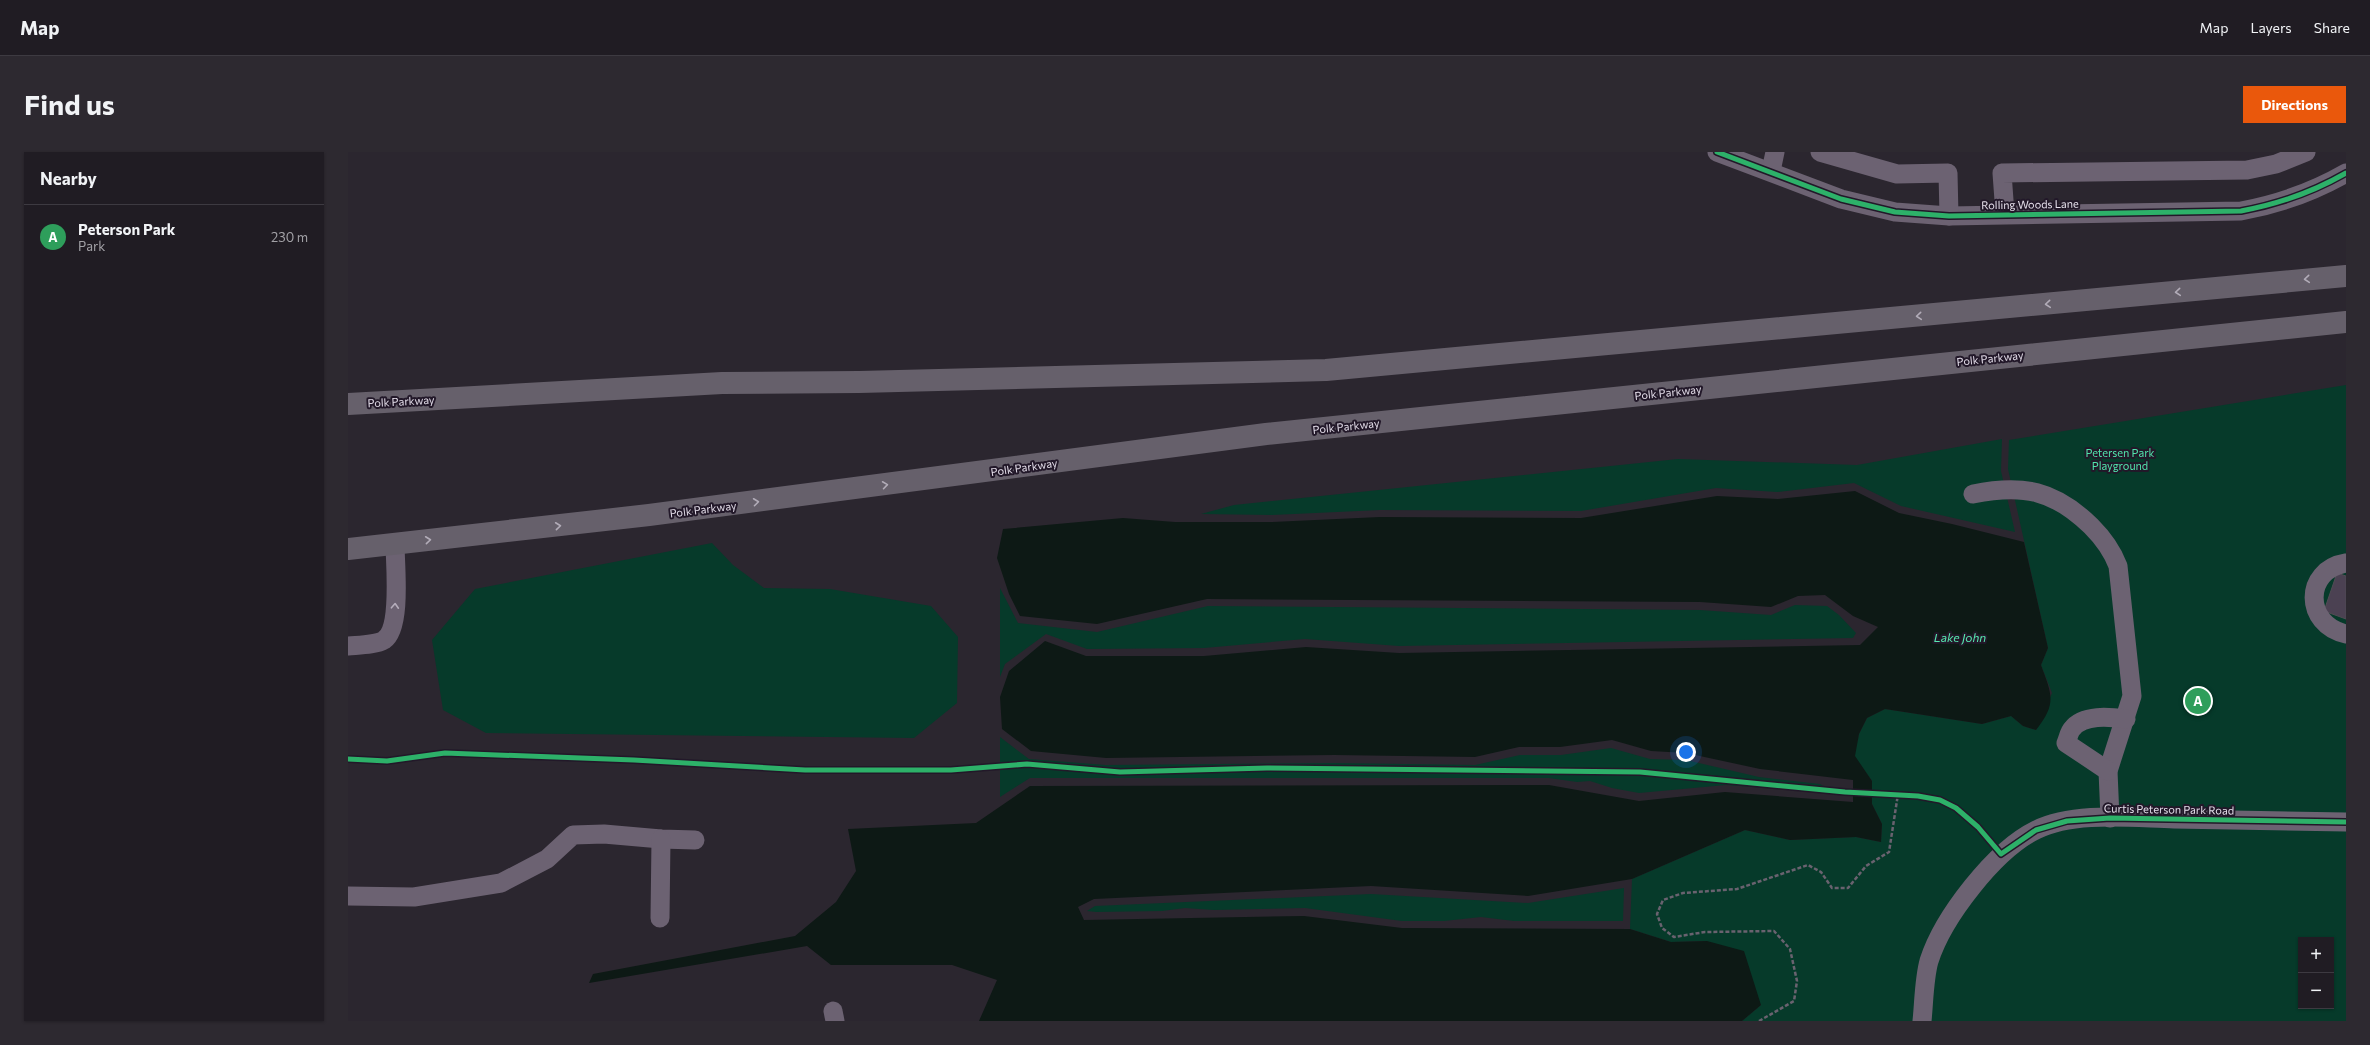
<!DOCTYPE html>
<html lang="en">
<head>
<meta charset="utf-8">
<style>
	:root { --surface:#201c23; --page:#2d2930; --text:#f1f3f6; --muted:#a2a1a6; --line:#3d3a41; --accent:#ea580c }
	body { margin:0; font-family:Commissioner,sans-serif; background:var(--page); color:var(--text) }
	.controls { position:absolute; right:12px; bottom:12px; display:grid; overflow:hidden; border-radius:0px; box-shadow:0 1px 3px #0004 }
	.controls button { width:36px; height:36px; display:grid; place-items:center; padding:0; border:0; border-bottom:1px solid var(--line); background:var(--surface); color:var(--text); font:20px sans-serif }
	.you { position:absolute; left:1338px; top:600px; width:14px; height:14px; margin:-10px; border:3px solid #fff; border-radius:50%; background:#1a73e8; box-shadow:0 0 0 6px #1a73e833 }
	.badge { display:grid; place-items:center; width:26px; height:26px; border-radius:50%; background:var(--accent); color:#fff; font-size:13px; font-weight:700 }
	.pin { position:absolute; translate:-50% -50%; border:2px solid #fff; box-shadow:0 1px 4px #0006 }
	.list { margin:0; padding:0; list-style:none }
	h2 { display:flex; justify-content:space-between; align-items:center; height:52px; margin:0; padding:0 16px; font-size:17px }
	h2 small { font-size:13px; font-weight:400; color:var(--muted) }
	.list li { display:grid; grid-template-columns:26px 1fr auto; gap:12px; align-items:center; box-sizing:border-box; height:64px; padding:0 16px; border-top:1px solid var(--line) }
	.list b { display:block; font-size:15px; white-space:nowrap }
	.list p { margin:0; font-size:13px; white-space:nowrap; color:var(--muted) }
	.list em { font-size:13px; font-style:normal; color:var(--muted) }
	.map { position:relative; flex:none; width:1998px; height:869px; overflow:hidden; border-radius:0px }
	header { display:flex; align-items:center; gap:24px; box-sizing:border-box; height:56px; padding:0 20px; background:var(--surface); border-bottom:1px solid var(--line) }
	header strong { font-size:19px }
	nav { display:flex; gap:22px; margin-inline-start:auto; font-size:14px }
	.intro { display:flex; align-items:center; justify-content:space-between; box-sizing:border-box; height:96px; padding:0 24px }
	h1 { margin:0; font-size:28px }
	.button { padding:10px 18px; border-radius:0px; background:var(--accent); color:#fff; font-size:14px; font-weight:700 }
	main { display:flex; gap:24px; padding:0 24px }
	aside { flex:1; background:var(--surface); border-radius:0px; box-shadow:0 1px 3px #0004 }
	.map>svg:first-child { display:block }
	.green { fill:#063a2a; fill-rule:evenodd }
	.water { fill:#0d1915 }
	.building { fill:#4b4152; stroke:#514c54 }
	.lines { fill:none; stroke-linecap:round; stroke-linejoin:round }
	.path { stroke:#69626f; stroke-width:2.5; stroke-dasharray:4 2; stroke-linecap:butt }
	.minor { stroke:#6c6272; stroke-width:19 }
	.highway { stroke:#66606b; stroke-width:22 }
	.cycleway-casing { stroke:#221829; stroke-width:8 }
	.cycleway { stroke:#2db169; stroke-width:5 }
	.oneway { stroke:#b2acb8 }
	.oneway2 { stroke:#b5adbb }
	.labels { text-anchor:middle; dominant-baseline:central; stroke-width:4; stroke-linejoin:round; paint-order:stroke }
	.street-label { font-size:11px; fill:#e5dfeb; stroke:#221829 }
	.park-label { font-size:11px; fill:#51e5ac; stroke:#221829 }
	.water-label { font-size:12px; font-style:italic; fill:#57eab1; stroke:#221829 }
</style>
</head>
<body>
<header>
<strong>Map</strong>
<nav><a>Map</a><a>Layers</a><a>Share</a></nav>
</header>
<div class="intro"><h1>Find us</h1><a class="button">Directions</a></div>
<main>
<aside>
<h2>Nearby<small></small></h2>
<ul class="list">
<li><span class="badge" style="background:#2e9e5b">A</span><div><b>Peterson Park</b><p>Park</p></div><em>230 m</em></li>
</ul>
</aside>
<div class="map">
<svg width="1998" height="869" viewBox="0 0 1998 869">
	<rect width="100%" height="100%" fill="#2b262f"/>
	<g class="green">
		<path d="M1998,233V869H1394L1413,853L1359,789L1323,790L1282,777L1284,727L1397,678L1442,688L1508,685L1533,690L1534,672L1524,652V629L1506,604L1511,582L1519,566L1537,557L1634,572L1663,564L1675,574L1688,578L1704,541L1693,513L1700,496L1660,317L1661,288ZM1953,788H1983V854H1953Z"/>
		<path d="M1654,287L1653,319L1667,380L1553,354L1506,331L1429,340L1368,336L1233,359L1032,358L924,363L853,362L886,353L1330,307L1509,313Z"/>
		<path d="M364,391L385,413L416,436L482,437L583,454L610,485L609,551L566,586L138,581L95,558L84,488L127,437Z"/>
		<path d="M652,436L670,471L749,480L860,454L1352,458L1423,463L1447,453L1479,454L1491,463L1508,481L1505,486L1051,494L957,487L856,496L739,497L698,482L657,512L652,525Z"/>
		<path d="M652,585L681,607L758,613L986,611L1127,613L1172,603H1213L1263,596L1302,607L1338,608L1411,625L1472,632L1487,641L1378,633L1291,641L1264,636L1242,629L1229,630L1201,626H682L652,645Z"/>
		<path d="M1276,736L1275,769H1166L1133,765L1096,769H1054L957,756L866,758L837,756L814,759L748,760L739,759L747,754L1023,742L1180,751Z"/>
	</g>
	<path class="water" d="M1507,339L1551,361L1604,372L1676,390L1700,496L1693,513C1704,543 1709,551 1688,578L1675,574L1663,564L1634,572L1537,557L1519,566L1511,582L1507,604L1524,629V652L1534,672L1533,690L1508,685L1442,688L1397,678L1284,727L1180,744L1023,734L746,747L730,755L736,768L956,764L1054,776L1282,777L1323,790L1359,789L1396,799L1413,853L1394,869H631L649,828L604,813H483L459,794L241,831L245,822L447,784L488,750L508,719L500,677L628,671L682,634L1201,633L1291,649L1377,640L1505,650V628L1412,617L1338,601L1303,599L1264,588L1212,595H1171L1127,605L986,603L758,606L683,599L654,577L652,545L661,519L697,489L738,504H856L958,495L1051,501L1512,493L1530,475L1505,464L1477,443L1450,444L1423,455L1352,450L859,447L749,472L672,464L661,442L649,406L655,377L775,366L827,370H924L1032,365L1233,366L1369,344L1430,347Z"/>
	<path class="building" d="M1989,421L1998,424V467L1976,459Z"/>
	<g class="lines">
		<path class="path" d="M1411,869L1446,849L1449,829L1442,797L1426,779L1357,780L1326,785L1314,776L1309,762L1315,748L1335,741L1389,737L1460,713L1473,720L1484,736H1500L1518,714L1541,700L1550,642"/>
		<g class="minor">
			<path d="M1369,0L1493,47L1547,60L1601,64L1893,59C1931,52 1965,40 1998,21"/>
			<path d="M1472,0L1549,22L1600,21L1601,64"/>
			<path d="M1423,19L1427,0"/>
			<path d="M1657,62L1654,21L1899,18L1928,12L1958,0"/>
			<path d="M1625,342C1675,332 1706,338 1743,374C1756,387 1764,398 1770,414L1784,544L1760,619L1762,666"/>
			<path d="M1998,411C1955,418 1956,473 1998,482"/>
			<path d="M0,494C10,493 28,493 36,488C54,476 47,412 47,392"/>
			<path d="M1760,619L1718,591C1720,587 1721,580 1724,577C1735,562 1762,565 1778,567"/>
			<path d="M0,744L66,745L153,731L199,707L225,683L256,682L313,687L347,688"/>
			<path d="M312,766L313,687"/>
			<path d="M485,859L487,869"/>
			<path d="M1574,869C1576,850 1576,827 1581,809C1595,765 1647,698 1688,678C1726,659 1784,666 1826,667C1883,668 1941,669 1998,670"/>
		</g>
		<g class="highway">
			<path d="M0,252L374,231L511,230L978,218L1998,124"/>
			<path d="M0,397L301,363L918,282L1998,170"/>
		</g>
		<defs>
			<g id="cycleway">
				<path d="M1369,0L1493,47L1547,60L1601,64L1893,59C1931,52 1965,40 1998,21"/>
				<path d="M0,607L39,609L97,601L286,608L457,618H603L679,612L772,620L919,616L1292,620L1497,640L1570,644L1592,648L1608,656L1630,675L1653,702L1688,678L1719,669L1762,666L1998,670"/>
			</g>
		</defs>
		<use href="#cycleway" class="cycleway-casing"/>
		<use href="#cycleway" class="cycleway"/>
	</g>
	<defs><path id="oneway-chevron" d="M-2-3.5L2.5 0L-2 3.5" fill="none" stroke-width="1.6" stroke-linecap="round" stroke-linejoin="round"/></defs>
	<g class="oneway">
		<use href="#oneway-chevron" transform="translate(1959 127) rotate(175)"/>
		<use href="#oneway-chevron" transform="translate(1830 140) rotate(175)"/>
		<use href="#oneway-chevron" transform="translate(1700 152) rotate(175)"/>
		<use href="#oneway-chevron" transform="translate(1571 164) rotate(175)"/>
		<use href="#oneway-chevron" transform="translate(537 333) rotate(-8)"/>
		<use href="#oneway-chevron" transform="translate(408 350) rotate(-7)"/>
		<use href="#oneway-chevron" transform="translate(210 374) rotate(-6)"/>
		<use href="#oneway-chevron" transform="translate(80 388) rotate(-6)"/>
	</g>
	<use class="oneway2" href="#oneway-chevron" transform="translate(47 454) rotate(-87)"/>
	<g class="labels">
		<g class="street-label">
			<text transform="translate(1682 52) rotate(-1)">Rolling Woods Lane</text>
			<text transform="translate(1642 206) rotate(-6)">Polk Parkway</text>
			<text transform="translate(1320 240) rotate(-6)">Polk Parkway</text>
			<text transform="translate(53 249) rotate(-3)">Polk Parkway</text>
			<text transform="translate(998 274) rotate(-6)">Polk Parkway</text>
			<text transform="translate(676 315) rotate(-8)">Polk Parkway</text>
			<text transform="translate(355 357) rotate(-7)">Polk Parkway</text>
			<text transform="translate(1821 657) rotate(1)">Curtis Peterson Park Road</text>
		</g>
		<g class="park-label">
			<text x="1772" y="300">Petersen Park<tspan x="1772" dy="13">Playground</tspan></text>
		</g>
		<g class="water-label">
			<text x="1612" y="485">Lake John</text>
		</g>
	</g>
</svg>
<div class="controls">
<button>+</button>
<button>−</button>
</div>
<div class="you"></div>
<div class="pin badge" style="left:1850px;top:549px;background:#2e9e5b">A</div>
</div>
</main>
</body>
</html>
